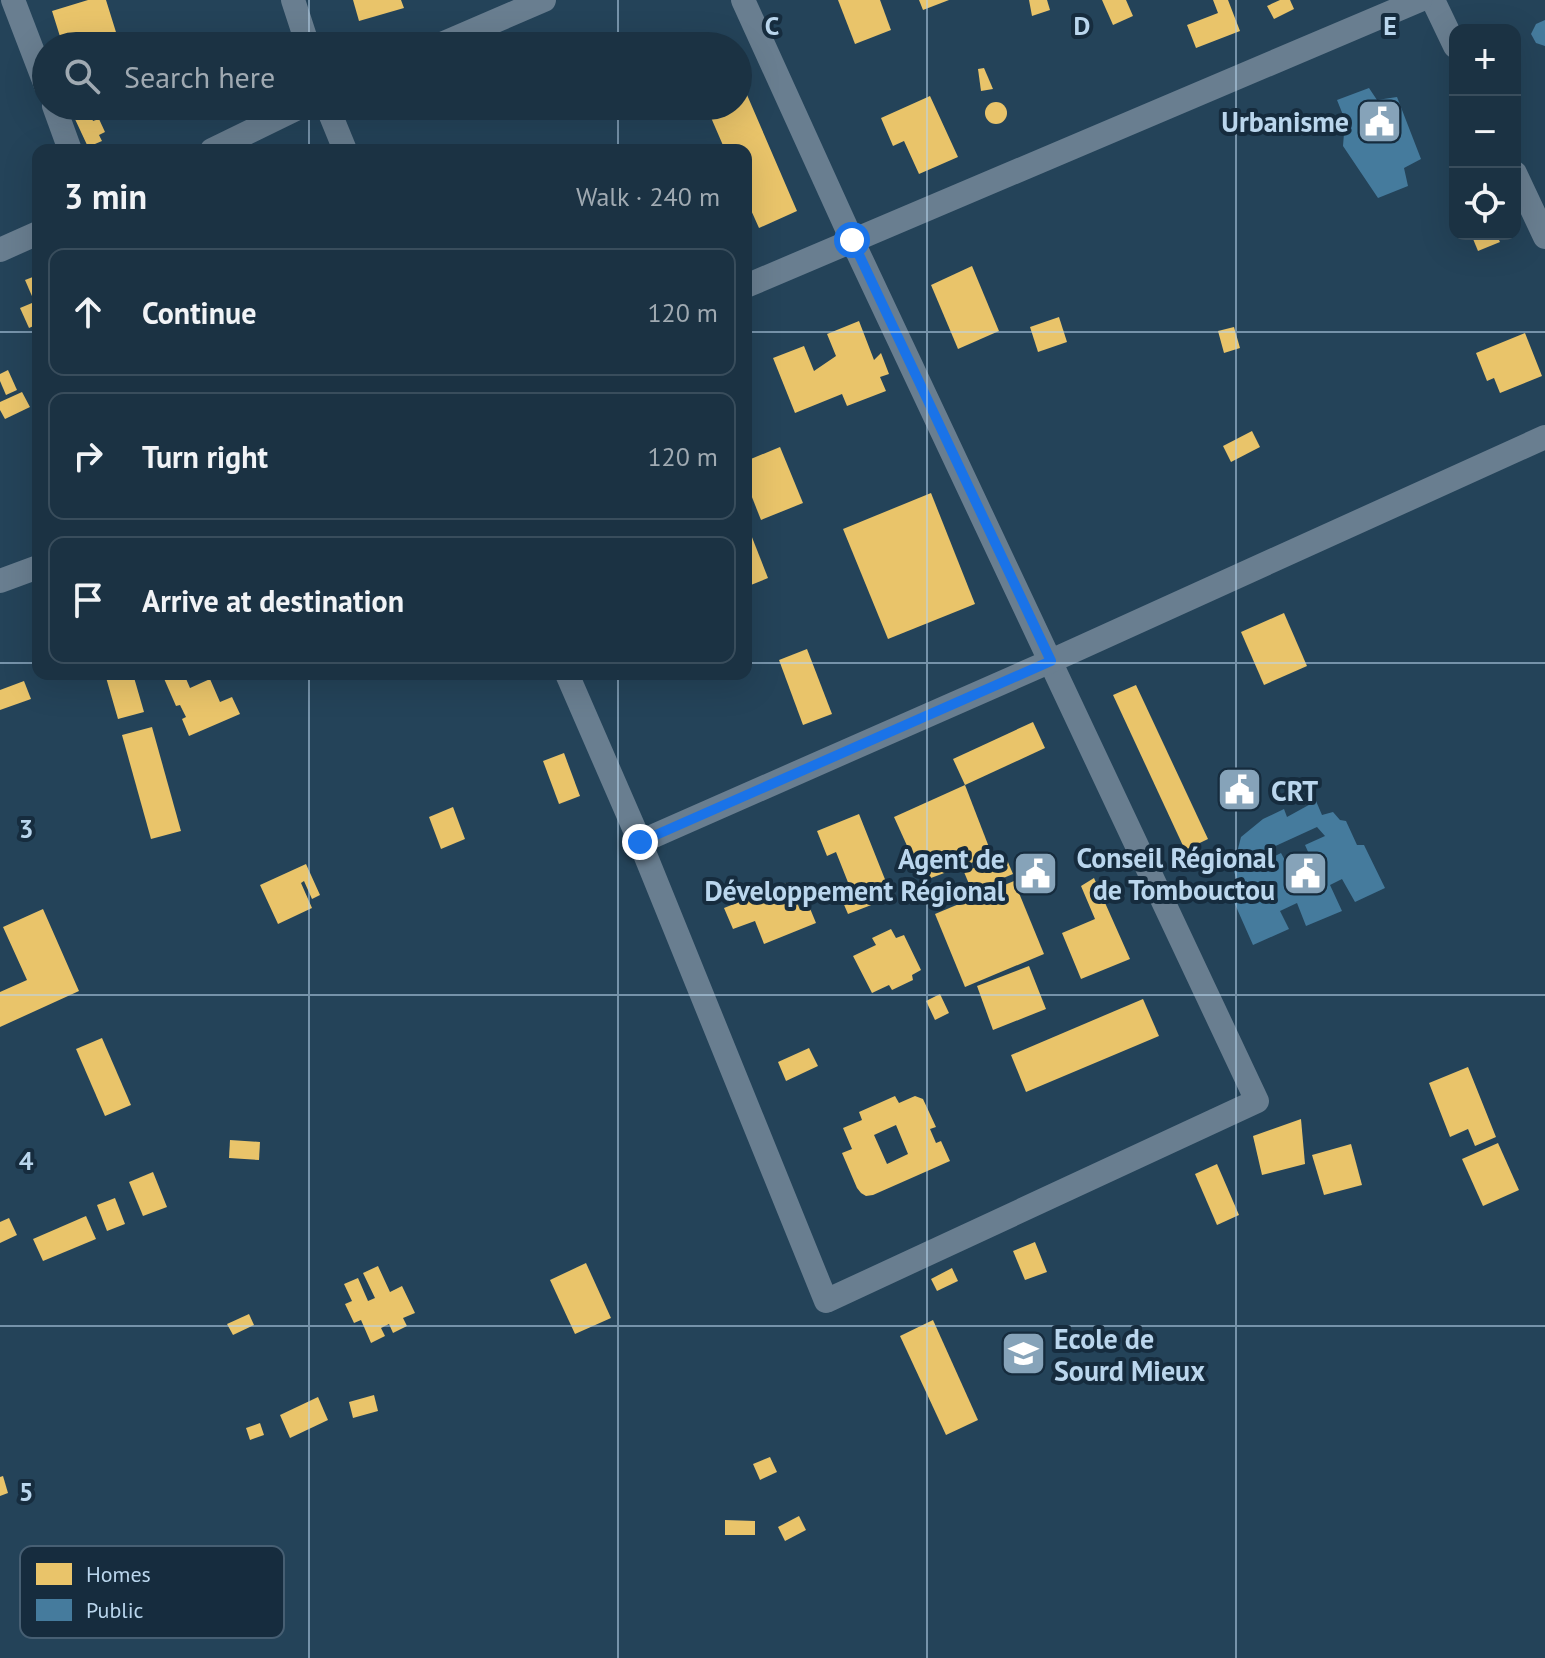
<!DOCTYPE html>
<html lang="en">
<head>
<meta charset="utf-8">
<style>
	:root { --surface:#1b3243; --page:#283e4e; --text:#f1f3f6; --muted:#a0aab2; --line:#394d5c }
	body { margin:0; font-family:"PT Sans",sans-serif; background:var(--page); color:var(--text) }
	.controls { position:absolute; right:24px; top:24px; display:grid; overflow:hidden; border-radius:16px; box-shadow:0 8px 32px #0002 }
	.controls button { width:72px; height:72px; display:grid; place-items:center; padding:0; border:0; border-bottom:2px solid var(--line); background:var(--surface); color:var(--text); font:40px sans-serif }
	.stop { position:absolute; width:24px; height:24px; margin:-18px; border:6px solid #1a73e8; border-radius:50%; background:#fff }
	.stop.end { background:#1a73e8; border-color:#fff; box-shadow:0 2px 8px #0008 }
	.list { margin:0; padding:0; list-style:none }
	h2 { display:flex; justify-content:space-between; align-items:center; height:104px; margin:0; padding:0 32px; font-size:34px }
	h2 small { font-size:26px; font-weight:400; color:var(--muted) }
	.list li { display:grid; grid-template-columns:52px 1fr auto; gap:24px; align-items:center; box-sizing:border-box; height:128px; margin:0 16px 16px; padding:0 16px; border:2px solid var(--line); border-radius:16px }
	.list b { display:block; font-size:30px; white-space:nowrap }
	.list em { font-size:26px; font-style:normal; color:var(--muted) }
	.icon { flex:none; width:44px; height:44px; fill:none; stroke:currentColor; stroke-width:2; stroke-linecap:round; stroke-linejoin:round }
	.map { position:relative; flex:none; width:1545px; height:1658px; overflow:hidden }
	.search { position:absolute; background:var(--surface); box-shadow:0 8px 32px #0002; left:32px; top:32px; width:720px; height:88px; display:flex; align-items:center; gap:20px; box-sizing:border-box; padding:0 28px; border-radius:44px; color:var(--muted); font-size:30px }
	.panel { position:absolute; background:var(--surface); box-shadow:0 8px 32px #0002; left:32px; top:144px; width:720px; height:536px; border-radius:16px }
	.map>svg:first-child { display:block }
	.homes { fill:#e9c46a; fill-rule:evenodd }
	.public { fill:#457b9d; fill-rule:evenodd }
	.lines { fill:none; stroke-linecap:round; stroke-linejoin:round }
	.street { stroke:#697e90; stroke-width:24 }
	.route { stroke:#1a73e8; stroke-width:10 }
	.grid { fill:none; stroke:#bad6ed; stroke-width:2; stroke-opacity:0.55 }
	.labels { text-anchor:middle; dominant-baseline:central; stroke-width:8; stroke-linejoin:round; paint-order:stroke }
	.poi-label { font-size:28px; font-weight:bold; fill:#bad6ed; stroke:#162c3e; text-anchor:end }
	.key { fill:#162c3e; stroke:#475f73; stroke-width:2 }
	.key-label { font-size:22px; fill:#bad6ed }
	.grid-label { font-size:26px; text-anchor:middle; font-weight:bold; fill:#bad6ed; stroke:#162c3e; stroke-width:8; stroke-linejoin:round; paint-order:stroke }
</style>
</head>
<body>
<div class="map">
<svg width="1545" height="1658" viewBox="0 0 1545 1658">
	<rect width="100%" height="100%" fill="#244359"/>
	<g class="homes">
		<path d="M88,0H106L120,45L131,41L133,46H63L52,11Z"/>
		<path d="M353,0H401L404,8L359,21Z"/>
		<path d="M838,0H880L891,30L855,44Z"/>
		<path d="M919,0H949L923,10Z"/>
		<path d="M1029,0H1047L1050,10L1032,16Z"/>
		<path d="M1102,0H1126L1133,16L1113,25Z"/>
		<path d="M1213,0H1228L1240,31L1196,48L1187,25L1218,13Z"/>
		<path d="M1280,0H1290L1294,9L1274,19L1267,6Z"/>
		<path d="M984,68L993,89L981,91L978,69Z"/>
		<path d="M738,74L797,211L759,228L746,199V150H725L706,106H738Z"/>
		<path d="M930,96L958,157L919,174L904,141L893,146L881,118Z"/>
		<circle cx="996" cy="113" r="11"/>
		<path d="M89,111L93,121L99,119L105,132L99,135L102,141L88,147L74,117Z"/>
		<path d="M1471,234H1496L1500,242L1478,251Z"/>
		<path d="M972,266L999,331L958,349L931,285Z"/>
		<path d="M38,275V310L25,280Z"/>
		<path d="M32,303L38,318V324L29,328L20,308Z"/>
		<path d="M1059,317L1067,342L1038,352L1030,327Z"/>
		<path d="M859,321L874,360L881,353L889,374L880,377L886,391L847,406L842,394L795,413L773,358L804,346L814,371L836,356L827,334Z"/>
		<path d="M1234,327L1240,348L1224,353L1218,331Z"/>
		<path d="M1525,333L1542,376L1500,393L1494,378L1487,381L1476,353Z"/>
		<path d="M8,370L17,390L6,395L0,381V374Z"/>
		<path d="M22,392L30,407L5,419L0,410V402Z"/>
		<path d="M1252,431L1260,447L1231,462L1223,446Z"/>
		<path d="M780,447L803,503L761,520L746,482V461Z"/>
		<path d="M931,493L975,604L888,639L843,529Z"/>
		<path d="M746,522L768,578L746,587Z"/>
		<path d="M1284,613L1307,666L1264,685L1241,632Z"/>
		<path d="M807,649L832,714L803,725L779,660Z"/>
		<path d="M105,674H133L144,712L118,719Z"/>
		<path d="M162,674H184L190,688L210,679L220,702L232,697L240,714L189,736L182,719L186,717L180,705L176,706Z"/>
		<path d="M24,681L31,699L0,710V690Z"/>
		<path d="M1136,685L1208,839L1185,850L1113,695Z"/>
		<path d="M1033,722L1045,748L965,785L953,759Z"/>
		<path d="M152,727L181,831L151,839L122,735Z"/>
		<path d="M564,753L580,796L559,804L543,761Z"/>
		<path d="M965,785L992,855L923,881L894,817Z"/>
		<path d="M453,807L465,839L441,849L429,817Z"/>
		<path d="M859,814L892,897L848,914L842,900L853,895L836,852L827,856L817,831Z"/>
		<path d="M1005,855L1013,874L972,891L964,872Z"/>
		<path d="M306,864L320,895L312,899L304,881L301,883L312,908L278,924L260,885Z"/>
		<path d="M1094,878L1130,959L1081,979L1062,933L1095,919L1081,886Z"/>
		<path d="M1014,881L1044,954L965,987L935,914Z"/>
		<path d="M789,882L800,910L809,906L816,923L764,944L755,921L733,929L724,908Z"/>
		<path d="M43,909L79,991L0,1027V992L27,980L3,927Z"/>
		<path d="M891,929L896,938L904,935L921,970L912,975L913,980L892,990L889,985L872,993L853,956L876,945L872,938Z"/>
		<path d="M1029,966L1046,1009L993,1030L977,986Z"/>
		<path d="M940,994L949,1013L935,1020L926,1001Z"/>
		<path d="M1143,999L1159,1036L1026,1092L1011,1055Z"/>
		<path d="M102,1038L131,1105L105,1116L76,1049Z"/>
		<path d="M809,1048L818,1066L786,1081L778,1062Z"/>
		<path d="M1468,1067L1496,1137L1475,1146L1468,1129L1450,1137L1429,1083Z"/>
		<path d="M895,1096L899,1103L915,1096L923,1099L936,1127L930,1129L936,1143L941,1141L950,1161L873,1195L866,1196L861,1193L857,1188L842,1153L852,1149L843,1128L862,1120L859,1112ZM896,1125L908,1154L887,1164L874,1135Z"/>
		<path d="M1301,1119L1305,1164L1262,1175L1253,1136Z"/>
		<path d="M230,1140L260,1142L259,1160L229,1158Z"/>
		<path d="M1498,1143L1519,1190L1483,1206L1462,1159Z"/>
		<path d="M1351,1144L1362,1185L1324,1195L1312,1155Z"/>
		<path d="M1217,1164L1239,1215L1217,1225L1195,1174Z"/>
		<path d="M153,1172L167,1207L143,1216L129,1182Z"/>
		<path d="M115,1198L125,1224L107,1231L97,1205Z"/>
		<path d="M86,1216L96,1239L43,1261L33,1239Z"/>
		<path d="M9,1218L17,1235L0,1243V1222Z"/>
		<path d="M1035,1242L1047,1272L1025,1280L1013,1251Z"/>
		<path d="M586,1263L611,1318L575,1334L550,1280Z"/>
		<path d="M378,1266L390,1292L402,1286L415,1313L403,1318L407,1326L393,1333L389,1324L381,1328L385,1336L371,1343L361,1320L354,1323L345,1304L352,1301L344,1284L358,1278L368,1301L375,1298L363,1273Z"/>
		<path d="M952,1268L958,1281L937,1291L931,1279Z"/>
		<path d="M249,1314L254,1325L233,1335L227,1324Z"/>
		<path d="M933,1320L978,1420L946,1435L900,1336Z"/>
		<path d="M374,1395L378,1411L353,1418L349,1402Z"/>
		<path d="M318,1397L328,1420L290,1438L280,1415Z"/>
		<path d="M260,1423L264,1435L250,1440L246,1428Z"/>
		<path d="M770,1457L777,1472L760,1480L753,1464Z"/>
		<path d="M3,1476L8,1493L0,1496V1477Z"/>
		<path d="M799,1516L806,1530L785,1541L778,1527Z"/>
		<path d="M725,1520L755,1521V1535H725Z"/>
	</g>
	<g class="public">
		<path d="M1545,20V46L1536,43L1531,34L1536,24Z"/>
		<path d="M1369,88L1377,100L1397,97L1421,159L1404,168L1408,186L1378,198L1343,146L1345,120L1337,100Z"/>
		<path d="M1316,801L1322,815L1333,812L1340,820L1346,821L1357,845H1364L1385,888L1355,902L1342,879L1330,885L1342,911L1306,926L1297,903L1280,911L1289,929L1253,945L1234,902L1243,900L1233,868L1241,837L1263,819L1284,809L1287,817ZM1317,827L1325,836L1305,845L1309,854L1287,864L1281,853L1271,858L1267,850Z"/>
	</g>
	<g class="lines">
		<g class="street">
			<path d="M13,0L46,86"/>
			<path d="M293,0L308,46"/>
			<path d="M1433,0L1455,46"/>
			<path d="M437,46L544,0"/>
			<path d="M54,106L70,150"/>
			<path d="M327,106L345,150"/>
			<path d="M212,150L302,106"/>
			<path d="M1515,173L1545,237"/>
			<path d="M0,250L38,233"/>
			<path d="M746,286L1420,0"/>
			<path d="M0,581L38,567"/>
			<path d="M567,674L640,842L826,1301L1257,1101L852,240L743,0"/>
			<path d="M640,842L1051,661L1545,437"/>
		</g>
	</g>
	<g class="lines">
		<path class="route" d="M640,842L1051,661L852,240"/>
	</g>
	<path class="grid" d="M309,0V46M618,0V46M927,0V1658M1236,0V1658M309,106V150M618,106V150M0,332H38M746,332H1545M0,663H38M746,663H1545M309,674V1658M618,674V1658M0,995H1545M0,1326H1545"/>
	<defs>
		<symbol id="civic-square" viewBox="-11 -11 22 22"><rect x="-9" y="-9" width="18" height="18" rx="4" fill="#86a3b9" stroke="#162c3e"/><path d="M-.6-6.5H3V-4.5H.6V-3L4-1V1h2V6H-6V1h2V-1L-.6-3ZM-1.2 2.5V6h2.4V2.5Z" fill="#fff"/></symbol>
		<symbol id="school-square" viewBox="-11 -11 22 22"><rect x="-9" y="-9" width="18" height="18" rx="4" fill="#86a3b9" stroke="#162c3e"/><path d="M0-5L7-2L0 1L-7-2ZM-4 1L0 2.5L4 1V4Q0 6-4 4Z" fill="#fff"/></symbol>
	</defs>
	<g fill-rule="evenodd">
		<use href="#civic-square" x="1354" y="96" width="51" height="51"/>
		<use href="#civic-square" x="1214" y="764" width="51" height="51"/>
		<use href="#civic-square" x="1280" y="848" width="51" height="51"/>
		<use href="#civic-square" x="1010" y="848" width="51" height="51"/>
		<use href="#school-square" x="998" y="1328" width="51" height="51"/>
	</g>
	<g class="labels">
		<g class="poi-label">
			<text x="1349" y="121">Urbanisme</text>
			<text x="1271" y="790" text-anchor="start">CRT</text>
			<text x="1275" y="857">Conseil Régional<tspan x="1275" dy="32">de Tombouctou</tspan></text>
			<text x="1005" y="858">Agent de<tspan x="1005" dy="32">Développement Régional</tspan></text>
			<text x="1054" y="1338" text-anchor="start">Ecole de<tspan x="1054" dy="32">Sourd Mieux</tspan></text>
		</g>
	</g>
	<rect x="20" y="1546" width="264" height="92" rx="12" class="key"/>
	<rect x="36" y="1563" width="36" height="22" fill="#e9c46a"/>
	<rect x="36" y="1599" width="36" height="22" fill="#457b9d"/>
	<g class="key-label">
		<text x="86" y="1582">Homes</text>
		<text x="86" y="1618">Public</text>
	</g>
	<g class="grid-label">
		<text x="772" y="35">C</text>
		<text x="1082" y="35">D</text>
		<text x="1390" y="35">E</text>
		<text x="26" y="838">3</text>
		<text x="26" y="1170">4</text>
		<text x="26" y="1501">5</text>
	</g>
</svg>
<div class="controls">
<button>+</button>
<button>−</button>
<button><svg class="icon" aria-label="locate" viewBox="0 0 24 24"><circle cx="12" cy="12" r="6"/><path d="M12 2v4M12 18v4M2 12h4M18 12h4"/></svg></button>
</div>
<div class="stop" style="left:852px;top:240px"></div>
<div class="stop end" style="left:640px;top:842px"></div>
<div class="search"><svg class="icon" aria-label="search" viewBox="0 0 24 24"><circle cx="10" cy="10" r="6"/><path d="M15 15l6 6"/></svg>Search here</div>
<section class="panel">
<h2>3 min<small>Walk · 240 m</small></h2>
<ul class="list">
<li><svg class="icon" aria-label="ahead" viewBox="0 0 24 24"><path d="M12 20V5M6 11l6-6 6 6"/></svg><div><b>Continue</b></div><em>120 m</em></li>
<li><svg class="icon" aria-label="right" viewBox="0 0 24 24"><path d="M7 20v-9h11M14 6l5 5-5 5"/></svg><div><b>Turn right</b></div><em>120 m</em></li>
<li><svg class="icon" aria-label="arrive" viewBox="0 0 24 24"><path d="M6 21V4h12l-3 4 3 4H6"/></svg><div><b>Arrive at destination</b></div></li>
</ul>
</section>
</div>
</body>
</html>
